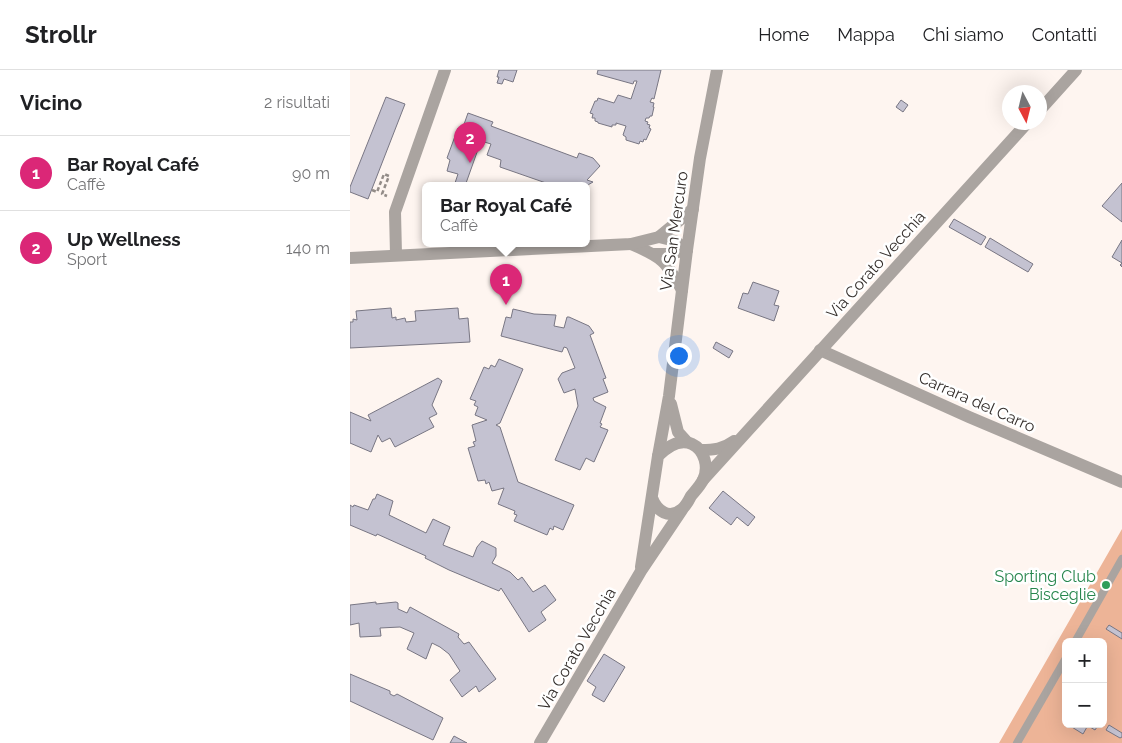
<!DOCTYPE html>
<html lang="it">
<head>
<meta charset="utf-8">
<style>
	:root { --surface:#fff; --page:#f6f6f6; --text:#202124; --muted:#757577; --line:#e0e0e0; --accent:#db2777 }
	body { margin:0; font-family:Raleway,sans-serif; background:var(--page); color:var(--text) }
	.controls { position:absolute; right:15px; bottom:15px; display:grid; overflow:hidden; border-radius:8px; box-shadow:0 5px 20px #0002 }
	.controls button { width:45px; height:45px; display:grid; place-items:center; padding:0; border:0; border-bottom:1px solid var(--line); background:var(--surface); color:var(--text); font:25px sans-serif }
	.compass { position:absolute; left:652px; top:15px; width:45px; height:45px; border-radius:50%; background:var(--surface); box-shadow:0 5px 20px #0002; rotate:173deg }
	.you { position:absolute; left:328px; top:285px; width:18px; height:18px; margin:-12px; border:4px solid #fff; border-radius:50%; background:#1a73e8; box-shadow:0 0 0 8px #1a73e833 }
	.badge { display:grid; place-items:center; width:32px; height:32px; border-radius:50%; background:var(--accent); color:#fff; font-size:16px; font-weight:700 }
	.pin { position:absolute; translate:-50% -41px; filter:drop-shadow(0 1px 2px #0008) }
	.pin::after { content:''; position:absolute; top:26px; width:18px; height:15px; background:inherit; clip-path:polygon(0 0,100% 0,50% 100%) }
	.popup { position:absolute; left:72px; top:112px; width:168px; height:65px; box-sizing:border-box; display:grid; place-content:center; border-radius:8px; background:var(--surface); filter:drop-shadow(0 1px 4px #0005); font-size:16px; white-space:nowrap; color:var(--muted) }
	.popup b { font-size:19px; color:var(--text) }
	.popup::after { content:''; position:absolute; left:50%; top:100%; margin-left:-10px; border:10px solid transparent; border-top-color:var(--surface) }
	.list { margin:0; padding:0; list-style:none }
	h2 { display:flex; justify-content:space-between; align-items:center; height:65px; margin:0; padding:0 20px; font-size:21px }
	h2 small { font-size:16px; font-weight:400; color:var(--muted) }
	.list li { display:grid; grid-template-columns:32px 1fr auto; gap:15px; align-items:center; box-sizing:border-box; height:75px; padding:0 20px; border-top:1px solid var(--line) }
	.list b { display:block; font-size:19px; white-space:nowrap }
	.list p { margin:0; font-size:16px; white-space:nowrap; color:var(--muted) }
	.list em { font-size:16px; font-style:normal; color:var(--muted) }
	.map { position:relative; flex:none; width:772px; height:673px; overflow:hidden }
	header { display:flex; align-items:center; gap:30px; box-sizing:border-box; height:70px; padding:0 25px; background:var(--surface); border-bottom:1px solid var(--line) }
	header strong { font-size:24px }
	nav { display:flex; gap:28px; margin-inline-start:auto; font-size:18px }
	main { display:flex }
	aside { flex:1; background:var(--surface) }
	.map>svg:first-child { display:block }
	.green { fill:#edb497; fill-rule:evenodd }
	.building { fill:#c4c2d1; stroke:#787683 }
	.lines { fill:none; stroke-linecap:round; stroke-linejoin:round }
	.path { stroke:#938c88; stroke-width:2.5; stroke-dasharray:4 2.5; stroke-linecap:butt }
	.lane { stroke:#aaa4a0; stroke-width:8 }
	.street { stroke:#aaa4a0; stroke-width:12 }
	.leisure-dot { fill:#2e9e5b; stroke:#fff; stroke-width:2 }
	.labels { text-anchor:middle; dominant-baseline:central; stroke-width:5; stroke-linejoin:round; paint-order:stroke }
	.street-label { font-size:16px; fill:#342e2b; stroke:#fff }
	.leisure-label { font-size:16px; fill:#27864d; stroke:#fff; text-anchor:end }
</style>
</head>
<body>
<header>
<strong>Strollr</strong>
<nav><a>Home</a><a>Mappa</a><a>Chi siamo</a><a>Contatti</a></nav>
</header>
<main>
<aside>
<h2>Vicino<small>2 risultati</small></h2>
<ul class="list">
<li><span class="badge">1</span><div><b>Bar Royal Café</b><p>Caffè</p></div><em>90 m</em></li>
<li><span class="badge">2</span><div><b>Up Wellness</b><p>Sport</p></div><em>140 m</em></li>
</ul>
</aside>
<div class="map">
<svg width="772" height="673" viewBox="0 0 772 673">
	<rect width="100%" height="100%" fill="#fef5f0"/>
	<path class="green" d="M772,459V673H649ZM716,572H753V654H716Z"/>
	<g class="building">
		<path d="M149,0H167L163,12L154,9L152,14L147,13L149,7H147Z"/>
		<path d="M248,0H311L304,29L302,28L300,32L304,33L303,37H304L302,46H300L299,48H296L295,51L298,52L297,54L300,55L299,58L301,59L296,70L294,69L293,72L290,71L289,74L276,70V67L273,65L276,56L266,53V55H262V57L248,53V52L245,51V48H242L243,44L240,43L245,31H247L248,28L264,33L268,25L281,29L287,11H284L283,14L247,4Z"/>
		<path d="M36,27L55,34L18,129L0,122V117Z"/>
		<path d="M551,30L558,35L553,42L546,37Z"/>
		<path d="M118,43L143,52L141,56L227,88L229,83L243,88L250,96L237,110L243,112L236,116H213L196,113L150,97L151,90L137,85L141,74L131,71L115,116H104L108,104L97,101L100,90L97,88L108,58L112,60Z"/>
		<path d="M772,113V152L752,136Z"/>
		<path d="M604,149L636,167L631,175L599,157Z"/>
		<path d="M640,168L683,194L678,202L635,177Z"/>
		<path d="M772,170V197L770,195L772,193L762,187Z"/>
		<path d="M403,212L429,221L424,235L429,236L424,251L388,238L393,223L398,224Z"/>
		<path d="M41,238L42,248L46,247V250L55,248L56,252L66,251L65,241L108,238L109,249L118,248L120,272L0,278V252H3V249L7,250L6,241Z"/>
		<path d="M163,239L184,244L206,245L204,256L214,258L217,247H219L239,256L244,263L240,265L256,308L253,309L258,322L243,328L244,331L256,337L250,353L252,354L250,357L258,360L244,392L236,388L230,400L205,390L228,336L225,319L214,323L208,309L212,303L225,298L217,278L214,277L212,282L151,266L156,247L161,248Z"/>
		<path d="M366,272L383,281L379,288L363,278Z"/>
		<path d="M149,289L173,299L150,353L146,355L150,357L168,412L224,435L213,460L204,456L203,460L200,458L197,465L164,451L167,445L164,444L165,441L148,434L154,418L142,421L139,412L136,414L135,410L128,411L118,378L125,376L123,372L126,371L122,355L137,350L125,345L128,337L124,335L126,331L120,329L134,297L139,299L141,295L145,297Z"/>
		<path d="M88,308L92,311L82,335L87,344L79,348L84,357L45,377L40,368L32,372L28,365L21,382L0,373V342L21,351L18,345Z"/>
		<path d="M373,421L405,447L398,456L387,447L381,455L359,438Z"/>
		<path d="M27,424L43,431L39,445L76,463L83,449L100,457L93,475L123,487L127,477L132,471L146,478V486L142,493L160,502L168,510L172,507L183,522L195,515L206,530L191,542L196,550L179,562L151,518L149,521L99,500L75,488L76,486L27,464L26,466L0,455V435L3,437L4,435L18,440L23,429H25Z"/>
		<path d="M26,532V534L46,532L48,533V539L57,543L60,537L109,564L108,567L114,574L119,572L146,609L129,622L126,616L112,627L100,610L110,601L99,584L90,577L82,573L76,589L57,579L64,563L50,557L30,558L31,566L10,567L9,553L0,555V535Z"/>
		<path d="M759,555L772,563V569L756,559Z"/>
		<path d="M254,584L275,597L254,632L242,625L246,617L237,611Z"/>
		<path d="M0,604L40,621V624L44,626L47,624L93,648L83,670L0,631Z"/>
		<path d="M717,654H732L737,657L733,664Z"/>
		<path d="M735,654H749L745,660Z"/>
		<path d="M759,655L772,663V667L770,668L756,660Z"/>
		<path d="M104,666L117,673H100Z"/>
	</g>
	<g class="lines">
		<path class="path" d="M22,120L27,122L34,104L39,106L32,124L37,126"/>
		<g class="lane">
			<path d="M725,572L772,489"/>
			<path d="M667,673L716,588"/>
		</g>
		<g class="street">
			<path d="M690,40L726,0"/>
			<path d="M309,167L325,171L337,180"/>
			<path d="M281,174C312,187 316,191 332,220"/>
			<path d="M46,184L45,142L95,0"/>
			<path d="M304,184H320L337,180"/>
			<path d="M0,188L281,174L309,167L343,139"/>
			<path d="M470,280L619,347L772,412"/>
			<path d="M321,334L328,362L337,372"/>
			<path d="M351,380C364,380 373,379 384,371"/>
			<path d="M308,386L319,326L337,180L350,88L367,0"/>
			<path d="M353,410L678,52"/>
			<path d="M291,497L308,386C317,377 329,368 342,374C355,380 359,398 353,410C350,416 345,421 341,426C339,430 336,436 332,439C319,450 307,441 302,428"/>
			<path d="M190,673L291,501L332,440"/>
		</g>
	</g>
	<circle class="leisure-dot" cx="756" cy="515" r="5"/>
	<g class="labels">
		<g class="street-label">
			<text transform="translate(324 161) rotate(-82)">Via San Mercuro</text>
			<text transform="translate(526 195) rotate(-48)">Via Corato Vecchia</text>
			<text transform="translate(627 332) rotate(24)">Carrara del Carro</text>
			<text transform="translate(227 579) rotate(-60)">Via Corato Vecchia</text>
		</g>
		<g class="leisure-label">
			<text x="746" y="506">Sporting Club<tspan x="746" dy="18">Bisceglie</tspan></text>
		</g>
	</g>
</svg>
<div class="controls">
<button>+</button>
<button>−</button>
</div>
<svg class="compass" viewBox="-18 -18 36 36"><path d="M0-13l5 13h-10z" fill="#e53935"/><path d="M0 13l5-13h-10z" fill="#757577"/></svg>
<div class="you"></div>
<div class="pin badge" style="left:156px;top:235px">1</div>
<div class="popup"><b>Bar Royal Café</b>Caffè</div>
<div class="pin badge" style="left:120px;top:93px">2</div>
</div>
</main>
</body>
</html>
